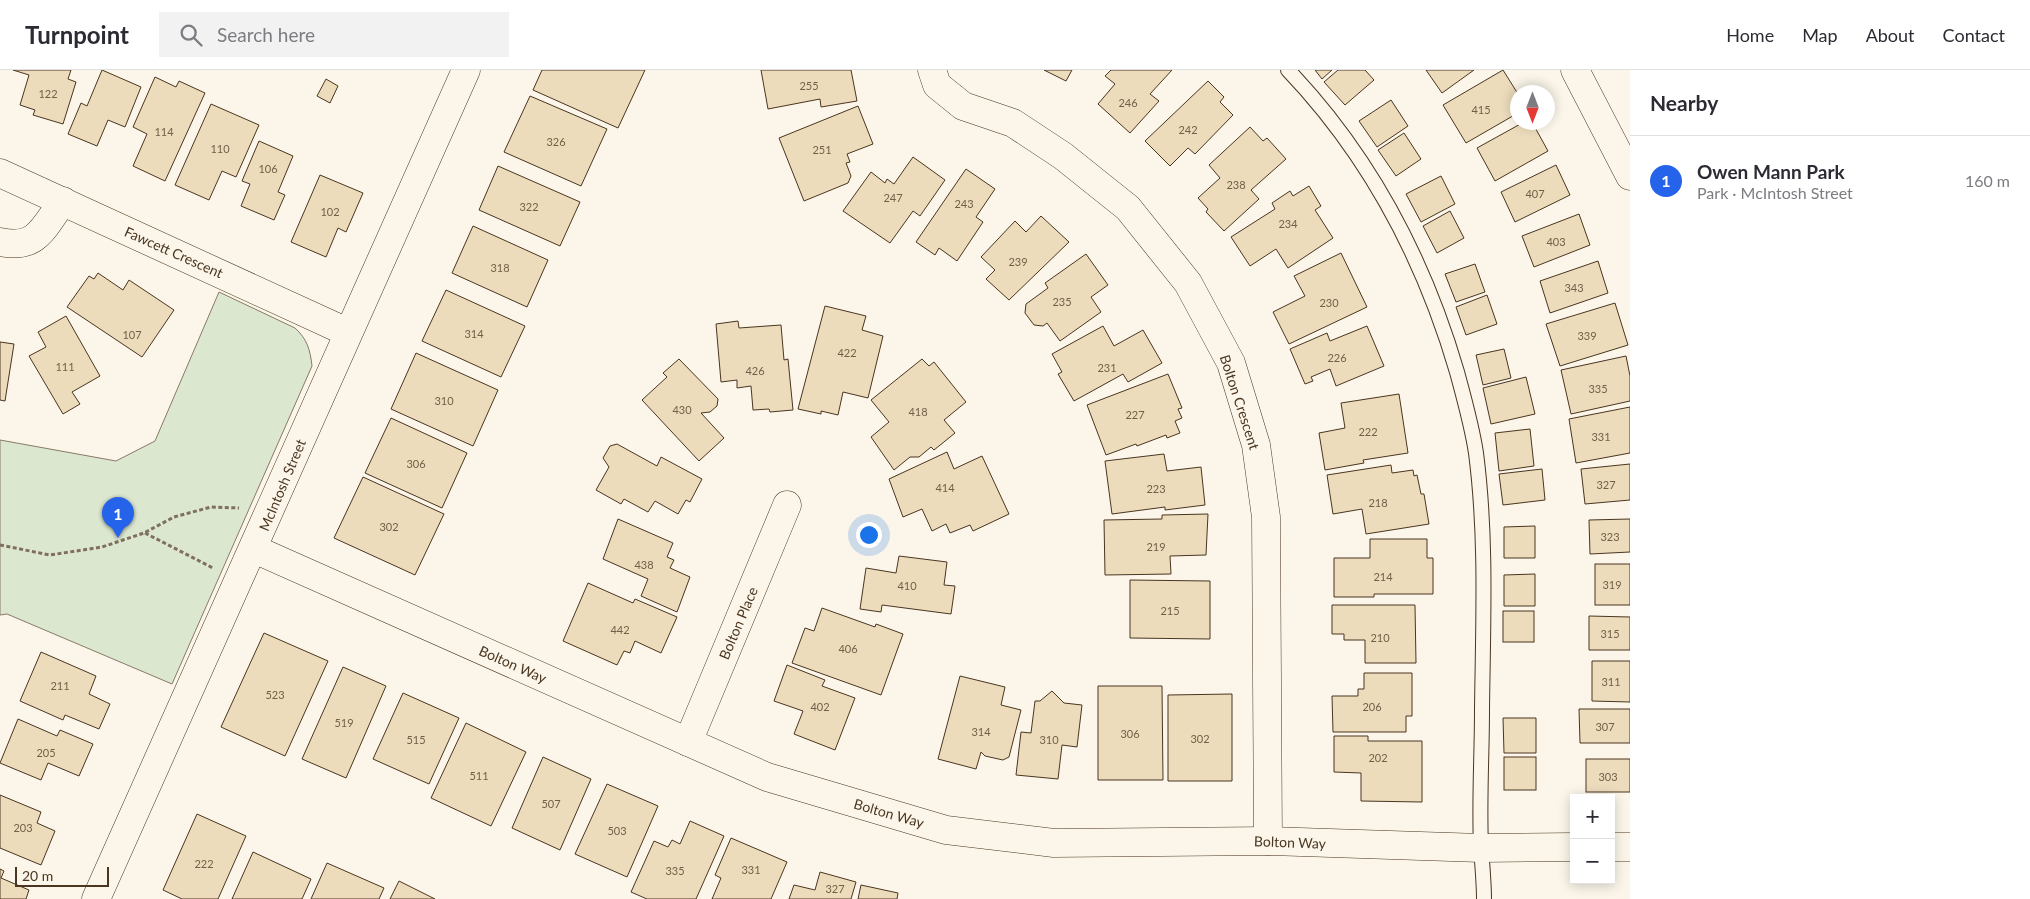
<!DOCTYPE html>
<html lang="en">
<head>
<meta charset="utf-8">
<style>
	:root { --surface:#fff; --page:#f2f2f3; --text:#2b2b33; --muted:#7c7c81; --line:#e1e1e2; --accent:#2563eb }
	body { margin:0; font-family:Lato,sans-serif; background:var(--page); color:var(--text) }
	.controls { position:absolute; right:15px; bottom:15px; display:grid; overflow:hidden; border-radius:0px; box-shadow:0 2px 12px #0003 }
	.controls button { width:45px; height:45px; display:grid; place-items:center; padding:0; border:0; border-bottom:1px solid var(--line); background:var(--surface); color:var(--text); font:25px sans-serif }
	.compass { position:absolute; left:1510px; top:15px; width:45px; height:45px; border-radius:50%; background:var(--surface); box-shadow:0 2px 12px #0003; rotate:180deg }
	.scale { position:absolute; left:15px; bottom:12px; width:94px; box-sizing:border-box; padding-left:5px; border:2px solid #4a3520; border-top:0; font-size:14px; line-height:18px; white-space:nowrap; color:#4a3520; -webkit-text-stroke:4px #fbf6e9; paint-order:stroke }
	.you { position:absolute; left:868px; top:464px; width:18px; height:18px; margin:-12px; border:4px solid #fff; border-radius:50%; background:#1a73e8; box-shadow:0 0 0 8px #1a73e833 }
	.badge { display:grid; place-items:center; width:32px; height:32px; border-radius:50%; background:var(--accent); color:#fff; font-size:16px; font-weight:700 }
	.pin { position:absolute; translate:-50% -41px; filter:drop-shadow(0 1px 2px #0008) }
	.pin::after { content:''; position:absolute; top:26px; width:18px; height:15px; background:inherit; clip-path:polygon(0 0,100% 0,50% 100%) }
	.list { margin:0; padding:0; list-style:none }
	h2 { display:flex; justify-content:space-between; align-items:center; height:65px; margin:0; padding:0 20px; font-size:21px }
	h2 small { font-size:16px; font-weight:400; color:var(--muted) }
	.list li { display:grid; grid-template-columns:32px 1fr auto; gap:15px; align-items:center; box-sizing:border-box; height:90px; padding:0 20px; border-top:1px solid var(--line) }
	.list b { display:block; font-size:19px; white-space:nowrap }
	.list p { margin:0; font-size:16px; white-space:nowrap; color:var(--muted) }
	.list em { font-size:16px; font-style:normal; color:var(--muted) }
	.icon { flex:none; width:28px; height:28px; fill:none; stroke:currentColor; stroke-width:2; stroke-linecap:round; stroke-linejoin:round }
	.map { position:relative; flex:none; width:1630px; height:829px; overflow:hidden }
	header { display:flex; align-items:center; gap:30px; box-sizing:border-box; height:70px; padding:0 25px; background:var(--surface); border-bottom:1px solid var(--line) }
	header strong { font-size:24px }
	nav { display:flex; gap:28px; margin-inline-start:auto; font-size:18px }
	.search { width:350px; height:45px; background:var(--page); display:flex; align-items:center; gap:12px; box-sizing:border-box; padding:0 18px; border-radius:0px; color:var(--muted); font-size:19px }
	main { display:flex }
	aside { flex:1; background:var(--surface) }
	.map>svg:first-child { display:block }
	.green { fill:#dce7d0; stroke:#887966 }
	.building { fill:#ecdcbc; stroke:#4a3520 }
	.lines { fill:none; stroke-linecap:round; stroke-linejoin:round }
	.lane-casing { stroke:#4a3520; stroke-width:16 }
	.street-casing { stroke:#4a3520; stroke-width:29 }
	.path { stroke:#7f6f5c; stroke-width:3; stroke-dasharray:4 2.5; stroke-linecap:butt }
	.lane { stroke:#fbf6e9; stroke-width:14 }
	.street { stroke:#fbf6e9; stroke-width:28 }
	.labels { text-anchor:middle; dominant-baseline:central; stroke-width:4; stroke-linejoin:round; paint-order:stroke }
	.number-label { font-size:11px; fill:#725f47 }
	.street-label { font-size:14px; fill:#4a3520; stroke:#fbf6e9 }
</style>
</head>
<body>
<header>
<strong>Turnpoint</strong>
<div class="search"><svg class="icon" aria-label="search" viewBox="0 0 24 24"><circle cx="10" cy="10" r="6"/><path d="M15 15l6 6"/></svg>Search here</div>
<nav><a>Home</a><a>Map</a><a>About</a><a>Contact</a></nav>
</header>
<main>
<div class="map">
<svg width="1630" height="829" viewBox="0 0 1630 829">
	<rect width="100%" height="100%" fill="#fbf6e9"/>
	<path class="green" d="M219,222L295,258C307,269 310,279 312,296L172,614L7,544L0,545V370L116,391L155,371Z"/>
	<g class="building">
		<path d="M13,0H71L68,9L76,12L63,54L33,45L35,40L20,35L29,5Z"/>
		<path d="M102,0L141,17L125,57L108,50L97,76L68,64L81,33L87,36Z"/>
		<path d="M542,0H645L618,58L533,20Z"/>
		<path d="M761,0H851L857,31L821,37L820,29L768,39Z"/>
		<path d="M1044,0H1072L1066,11Z"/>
		<path d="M1111,0H1172L1150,24L1159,31L1130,63L1098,34L1115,14L1105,6Z"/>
		<path d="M1315,0H1332L1322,9Z"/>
		<path d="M1338,0H1365L1374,10L1345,35L1324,12Z"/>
		<path d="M1426,0H1474L1442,23Z"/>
		<path d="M1503,0L1518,24V43L1466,73L1443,35Z"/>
		<path d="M155,7L176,17L179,11L205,23L165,111L133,96L147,64L133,57Z"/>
		<path d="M326,9L338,16L330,33L317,26Z"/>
		<path d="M1208,11L1224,27L1220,32L1233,45L1195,84L1188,78L1170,96L1145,71Z"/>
		<path d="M530,26L607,59L581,116L504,82Z"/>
		<path d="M1391,30L1408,56L1377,77L1359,51Z"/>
		<path d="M211,34L259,55L236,107L222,101L209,130L175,115Z"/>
		<path d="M858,36L873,74L847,84L850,92L846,93L851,106L848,113L804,131L779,68Z"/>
		<path d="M1524,52H1532L1548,81L1495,111L1477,78Z"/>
		<path d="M1250,57L1263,71L1267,68L1286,89L1251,120L1259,129L1224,161L1206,142L1208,139L1198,128L1220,108L1209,95Z"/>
		<path d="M1404,63L1421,89L1396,106L1378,80Z"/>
		<path d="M259,71L293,86L278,122L285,125L274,150L241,136L250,114L242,111Z"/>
		<path d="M913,87L945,110L920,146L913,141L890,173L843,141L871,102L885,113L887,109L894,114Z"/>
		<path d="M1556,95L1570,125L1515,152L1501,122Z"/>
		<path d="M498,96L580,132L560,176L479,140Z"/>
		<path d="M966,99L995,119L976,147L983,152L957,191L939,178L935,185L916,172Z"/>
		<path d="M320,105L363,123L346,162L338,158L326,187L291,172Z"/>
		<path d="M1441,106L1455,134L1421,152L1406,124Z"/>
		<path d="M1309,116L1321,136L1315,140L1333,168L1288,198L1276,179L1250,196L1231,167L1275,139L1272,133L1290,121L1293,126Z"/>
		<path d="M1450,141L1464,168L1437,183L1423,156Z"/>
		<path d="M1579,144L1590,175L1534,197L1522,166Z"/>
		<path d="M1041,146L1069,172L1009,230L986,209L995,200L981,187L1015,151L1026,162Z"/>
		<path d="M473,156L548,190L527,237L452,203Z"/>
		<path d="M1341,183L1367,237L1289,274L1273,242L1305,226L1294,206Z"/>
		<path d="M1086,184L1108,215L1091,227L1101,242L1060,271L1047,253L1043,256L1034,255L1025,243L1026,234L1048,218L1045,213Z"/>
		<path d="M1598,191L1608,223L1550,243L1540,211Z"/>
		<path d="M1475,194L1485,222L1456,232L1445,204Z"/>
		<path d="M98,203L123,220L129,210L174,240L142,287L67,237L89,206L94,209Z"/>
		<path d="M446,220L525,256L501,307L422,271Z"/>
		<path d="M1487,225L1497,254L1466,265L1456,237Z"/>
		<path d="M1615,233L1628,275L1560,296L1546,254Z"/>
		<path d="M825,236L866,246L862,260L883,266L868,328L843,322L838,345L821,341V344L798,339Z"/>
		<path d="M66,246L100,306L72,322L80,334L63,344L29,286L46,277L38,262Z"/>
		<path d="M738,251L739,258L781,255L784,290L788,289L793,340L770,342L769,339L753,340L751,316L737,318V310L721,312L716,254Z"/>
		<path d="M1103,256L1114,276L1143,260L1162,293L1128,312L1123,304L1074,331L1058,304L1062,302L1052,284Z"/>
		<path d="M1367,256L1384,296L1336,316L1330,299L1311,307L1313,311L1305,314L1290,279L1327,263L1330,271Z"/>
		<path d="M0,272L14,274L5,331L0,330Z"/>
		<path d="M1504,279L1511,308L1483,315L1476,285Z"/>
		<path d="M416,283L498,320L473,376L391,339Z"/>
		<path d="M1626,286L1630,306V331L1571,344L1561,300Z"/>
		<path d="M679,289L718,329L717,336L710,342L701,343L724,368L699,391L642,330L667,307L663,303Z"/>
		<path d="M922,289L929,296L934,292L966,332L944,350L955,363L934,380L931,377L919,387H910L894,400L871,367L889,352L871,330Z"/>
		<path d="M1168,304L1182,338L1178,339L1182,348L1175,351L1180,363L1167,368L1166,365L1137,376L1136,374L1106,385L1087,335Z"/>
		<path d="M1526,307L1535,344L1491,354L1483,318Z"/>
		<path d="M1399,324L1408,383L1363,390L1364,393L1325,400L1319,363L1345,358L1341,333Z"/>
		<path d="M1630,337V383L1576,393L1569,349Z"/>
		<path d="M391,348L467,383L442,438L365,403Z"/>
		<path d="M1530,359L1534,396L1499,401L1495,363Z"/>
		<path d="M617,374L657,396L661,387L702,409L690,432L686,430L678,444L655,431L648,442L624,429L621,434L596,420L609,397L603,388L610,376Z"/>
		<path d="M947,382L954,399L982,386L1009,444L973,461L970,455L950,463L946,454L932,461L922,439L903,447L889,409Z"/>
		<path d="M1164,384L1167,401L1201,397L1205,435L1165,440V437L1112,444L1105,391Z"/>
		<path d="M1630,394V430L1585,434L1581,399Z"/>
		<path d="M1391,395L1392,403L1413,400L1414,406L1417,405L1421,424H1424L1429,454L1366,464L1362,439L1333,444L1327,405Z"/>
		<path d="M1542,399L1545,430L1503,435L1499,404Z"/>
		<path d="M363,407L444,444L415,505L334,468Z"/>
		<path d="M1208,444L1206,485L1170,486L1171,504L1105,505L1104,450L1162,449V445Z"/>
		<path d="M618,449L673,473L667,487L674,490L670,498L690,507L677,542L641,526L648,509L603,489Z"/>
		<path d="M1630,449V482L1590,484L1589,450Z"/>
		<path d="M1535,456V488H1504V457Z"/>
		<path d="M1370,469H1427V488H1433V524H1374V527H1334V488H1370Z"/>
		<path d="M899,486L947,492L944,515L955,516L951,544L882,535L881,542L860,539L866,498L896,503Z"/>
		<rect x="1595" y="494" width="35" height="41"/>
		<path d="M1535,504V536H1504V505Z"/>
		<path d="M1130,510L1210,511V569L1130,568Z"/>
		<path d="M588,513L633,533L635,529L677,547L661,583L635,571L630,583L624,581L617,595L563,571Z"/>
		<path d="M1332,535H1415L1416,593H1365V570H1344V564H1332Z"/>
		<path d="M822,538L875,557L876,554L903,564L881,625L792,593L805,558L814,561Z"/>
		<rect x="1503" y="541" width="31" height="31"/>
		<path d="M1589,546L1630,547V580H1589Z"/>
		<path d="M264,563L328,591L285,686L221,657Z"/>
		<path d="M41,582L96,606L89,624L110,634L99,659L65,645L63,650L20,631Z"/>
		<path d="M1592,591H1630V632L1592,631Z"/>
		<path d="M787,595L825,610L822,616L855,628L835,680L794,664L803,641L774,631Z"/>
		<path d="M343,597L386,616L346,708L302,689Z"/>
		<path d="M1364,603H1412V646H1406V662H1333L1332,626H1358V619H1364Z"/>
		<path d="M960,606L1005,617L1001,635L1021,640L1009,687L1003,690L985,686L981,682L976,699L938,689Z"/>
		<path d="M1098,616H1162L1163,710H1098Z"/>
		<path d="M1052,621L1064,633L1082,635L1077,677L1062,675L1058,709L1016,705L1021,662L1031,663L1035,631H1040Z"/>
		<path d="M403,623L459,648L429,714L373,689Z"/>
		<path d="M1232,624V711H1168V625Z"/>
		<path d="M1579,639H1630V673H1580Z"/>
		<path d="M1503,648H1536V683H1504Z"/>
		<path d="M18,649L57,666L60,660L93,674L79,706L48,693L41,710L0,693Z"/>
		<path d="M466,653L526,682L491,756L431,728Z"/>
		<path d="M1334,666H1368V671H1422V732L1361,731V703L1334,702Z"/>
		<path d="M543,687L591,709L560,780L512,758Z"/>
		<rect x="1504" y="687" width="32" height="33"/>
		<rect x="1586" y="689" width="44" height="33"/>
		<path d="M607,714L658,736L627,807L575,784Z"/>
		<path d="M0,725L41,742L37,753L55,761L41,795L0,778Z"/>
		<path d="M197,744L246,766L218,829H182L163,820Z"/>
		<path d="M690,751L724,766L696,829H647L631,822L654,771L668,777L672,770L680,774Z"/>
		<path d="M731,768L787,792L771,829H712L721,808L715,805Z"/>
		<path d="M253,782L311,809L302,829H232Z"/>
		<path d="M327,793L384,818L379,829H311Z"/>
		<path d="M0,799L4,801L1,808L29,820L26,829H0Z"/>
		<path d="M820,802L856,812L851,829H789L794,815L815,820Z"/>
		<path d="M399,811L435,829H390Z"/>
		<path d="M861,815L898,823L897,829H858Z"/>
	</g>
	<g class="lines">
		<defs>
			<path id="lane" d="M1288,0C1369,85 1424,189 1457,302C1464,328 1472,356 1476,383C1487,468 1483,554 1482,639C1482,685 1479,731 1481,776C1482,794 1484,811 1484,829"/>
			<g id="street">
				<path d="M932,0L937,15L963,36L1013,53L1063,86L1128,138L1188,213L1231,293L1256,375L1266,447L1268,771"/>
				<path d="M1575,0L1630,106"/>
				<path d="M0,103L347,262"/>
				<path d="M0,172C37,180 43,158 63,131"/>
				<path d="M254,479L767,707L946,760L1054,773L1268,771L1481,778L1574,777"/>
				<path d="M688,672L787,435"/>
				<path d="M1611,777H1630"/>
				<path d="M96,829L466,0"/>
			</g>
		</defs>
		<use href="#lane" class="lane-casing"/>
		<use href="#street" class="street-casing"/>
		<g class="path">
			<path d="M145,463L213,498"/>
			<path d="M0,475L50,485L102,477L144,463L174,447L211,437L239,438"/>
		</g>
		<use href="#lane" class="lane"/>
		<use href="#street" class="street"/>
	</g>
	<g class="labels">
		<g class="number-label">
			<text x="809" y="15">255</text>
			<text x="48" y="23">122</text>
			<text x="1128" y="32">246</text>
			<text x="1481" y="39">415</text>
			<text x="1188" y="59">242</text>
			<text x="164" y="61">114</text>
			<text x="556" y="71">326</text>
			<text x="220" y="78">110</text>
			<text x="822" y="79">251</text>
			<text x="268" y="98">106</text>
			<text x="1236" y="114">238</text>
			<text x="1535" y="123">407</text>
			<text x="893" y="127">247</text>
			<text x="964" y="133">243</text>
			<text x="529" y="136">322</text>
			<text x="330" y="141">102</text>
			<text x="1288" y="153">234</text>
			<text x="1556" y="171">403</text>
			<text x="1018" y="191">239</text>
			<text x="500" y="197">318</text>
			<text x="1574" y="217">343</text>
			<text x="1062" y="231">235</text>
			<text x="1329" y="232">230</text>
			<text x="474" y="263">314</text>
			<text x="132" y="264">107</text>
			<text x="1587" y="265">339</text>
			<text x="847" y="282">422</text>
			<text x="1337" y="287">226</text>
			<text x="65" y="296">111</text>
			<text x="1107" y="297">231</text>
			<text x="755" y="300">426</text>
			<text x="1598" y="318">335</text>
			<text x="444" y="330">310</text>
			<text x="682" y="339">430</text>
			<text x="918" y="341">418</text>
			<text x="1135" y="344">227</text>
			<text x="1368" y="361">222</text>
			<text x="1601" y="366">331</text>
			<text x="416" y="393">306</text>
			<text x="1606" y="414">327</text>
			<text x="945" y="417">414</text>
			<text x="1156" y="418">223</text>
			<text x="1378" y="432">218</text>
			<text x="389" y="456">302</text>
			<text x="1610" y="466">323</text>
			<text x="1156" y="476">219</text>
			<text x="644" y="494">438</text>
			<text x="1383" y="506">214</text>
			<text x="1612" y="514">319</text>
			<text x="907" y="515">410</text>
			<text x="1170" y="540">215</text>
			<text x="620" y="559">442</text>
			<text x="1610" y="563">315</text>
			<text x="1380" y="567">210</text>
			<text x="848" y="578">406</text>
			<text x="1611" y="611">311</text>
			<text x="60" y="615">211</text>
			<text x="275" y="624">523</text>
			<text x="820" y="636">402</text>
			<text x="1372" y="636">206</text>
			<text x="344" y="652">519</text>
			<text x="1605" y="656">307</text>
			<text x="981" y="661">314</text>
			<text x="1130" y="663">306</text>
			<text x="1200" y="668">302</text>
			<text x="416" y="669">515</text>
			<text x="1049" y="669">310</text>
			<text x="46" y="682">205</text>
			<text x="1378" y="687">202</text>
			<text x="479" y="705">511</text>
			<text x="1608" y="706">303</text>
			<text x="551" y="733">507</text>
			<text x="23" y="757">203</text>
			<text x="617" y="760">503</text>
			<text x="204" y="793">222</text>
			<text x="751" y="799">331</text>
			<text x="675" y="800">335</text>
			<text x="835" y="818">327</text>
		</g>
		<g class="street-label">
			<text transform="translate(174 182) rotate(24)">Fawcett Crescent</text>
			<text transform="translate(1240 332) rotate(72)">Bolton Crescent</text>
			<text transform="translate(282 415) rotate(-67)">McIntosh Street</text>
			<text transform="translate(738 553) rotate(-67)">Bolton Place</text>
			<text transform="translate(513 594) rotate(24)">Bolton Way</text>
			<text transform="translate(889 743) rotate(16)">Bolton Way</text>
			<text transform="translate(1290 772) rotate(2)">Bolton Way</text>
		</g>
	</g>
</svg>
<div class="controls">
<button>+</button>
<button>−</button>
</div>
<svg class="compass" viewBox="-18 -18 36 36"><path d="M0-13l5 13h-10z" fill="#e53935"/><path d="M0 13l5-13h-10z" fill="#7c7c81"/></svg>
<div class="scale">20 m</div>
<div class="you"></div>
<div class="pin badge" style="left:118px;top:468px">1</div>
</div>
<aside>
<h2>Nearby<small></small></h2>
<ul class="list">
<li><span class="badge">1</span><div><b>Owen Mann Park</b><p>Park · McIntosh Street</p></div><em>160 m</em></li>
</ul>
</aside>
</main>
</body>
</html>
